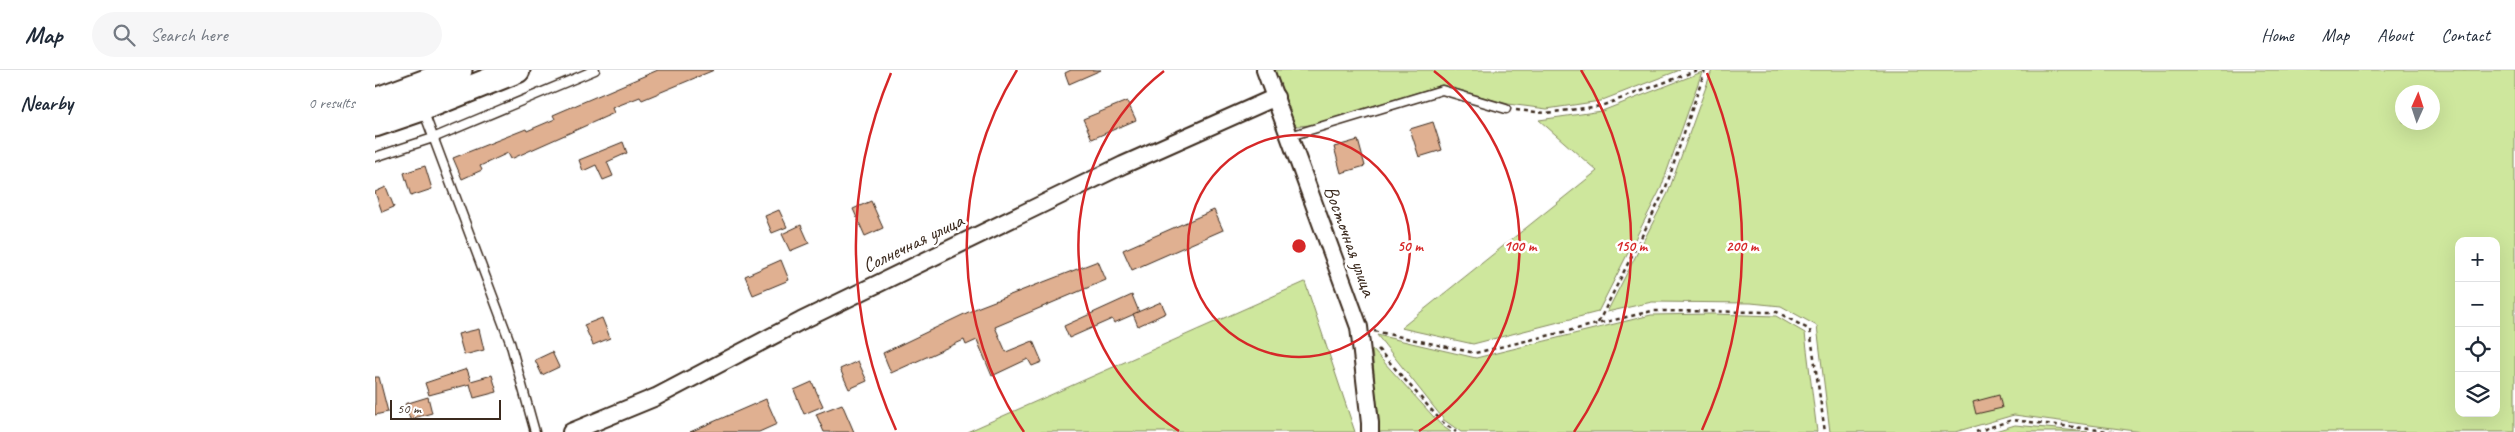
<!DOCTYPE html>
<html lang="en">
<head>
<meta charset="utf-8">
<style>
	:root { --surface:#fff; --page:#f6f6f7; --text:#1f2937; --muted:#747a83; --line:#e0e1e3 }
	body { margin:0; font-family:Caveat,sans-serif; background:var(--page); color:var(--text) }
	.controls { position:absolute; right:15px; bottom:15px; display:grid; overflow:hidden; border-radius:10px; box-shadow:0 5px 20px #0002 }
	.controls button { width:45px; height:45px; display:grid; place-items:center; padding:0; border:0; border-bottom:1px solid var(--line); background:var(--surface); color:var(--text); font:25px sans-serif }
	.compass { position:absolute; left:2020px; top:15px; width:45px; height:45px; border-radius:50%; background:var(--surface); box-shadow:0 5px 20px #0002; rotate:3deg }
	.scale { position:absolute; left:15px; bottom:12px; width:111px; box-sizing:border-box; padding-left:5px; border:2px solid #3b2a1e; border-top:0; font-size:14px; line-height:18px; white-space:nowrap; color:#3b2a1e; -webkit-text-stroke:4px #fff; paint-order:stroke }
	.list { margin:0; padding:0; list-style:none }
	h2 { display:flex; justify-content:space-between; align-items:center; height:65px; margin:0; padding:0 20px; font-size:21px }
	h2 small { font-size:16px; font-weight:400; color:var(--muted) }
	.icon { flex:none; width:28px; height:28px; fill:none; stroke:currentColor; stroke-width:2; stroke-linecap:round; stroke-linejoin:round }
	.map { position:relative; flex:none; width:2140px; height:362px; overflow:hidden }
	header { display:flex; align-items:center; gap:30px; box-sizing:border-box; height:70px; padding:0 25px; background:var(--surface); border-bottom:1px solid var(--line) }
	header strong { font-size:24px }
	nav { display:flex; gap:28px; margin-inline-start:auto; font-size:18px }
	.search { width:350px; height:45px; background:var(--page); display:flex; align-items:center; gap:12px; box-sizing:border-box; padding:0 18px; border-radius:28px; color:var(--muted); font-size:19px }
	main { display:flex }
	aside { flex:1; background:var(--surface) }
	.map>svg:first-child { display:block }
	.green { fill:#cee79d; stroke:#84885e; fill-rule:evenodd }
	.building { fill:#e0b091; stroke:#3b2a1e }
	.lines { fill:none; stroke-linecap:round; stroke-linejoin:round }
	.service-casing { stroke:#3b2a1e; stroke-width:11 }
	.minor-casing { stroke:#3b2a1e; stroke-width:20 }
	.primary-casing { stroke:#3b2a1e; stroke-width:29 }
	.path { stroke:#3b2a1e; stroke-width:2.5; stroke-dasharray:4 4; stroke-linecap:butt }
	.service { stroke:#fff; stroke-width:8 }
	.minor { stroke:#fff; stroke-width:16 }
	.primary { stroke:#fff; stroke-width:25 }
	.ring { fill:none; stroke:#d62828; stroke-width:2.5 }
	.labels { text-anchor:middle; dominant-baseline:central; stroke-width:5; stroke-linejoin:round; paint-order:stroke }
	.street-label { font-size:20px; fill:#3b2a1e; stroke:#fff }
	.centre { fill:#d62828; stroke:#fff; stroke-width:2.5 }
	.ring-label { font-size:15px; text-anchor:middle; font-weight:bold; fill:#d62828; stroke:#fff; stroke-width:5; stroke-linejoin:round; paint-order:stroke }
</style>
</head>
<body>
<header>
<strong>Map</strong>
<div class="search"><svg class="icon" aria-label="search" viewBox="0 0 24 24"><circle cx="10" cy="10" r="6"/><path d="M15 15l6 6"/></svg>Search here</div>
<nav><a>Home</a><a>Map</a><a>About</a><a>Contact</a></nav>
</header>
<main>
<aside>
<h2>Nearby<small>0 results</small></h2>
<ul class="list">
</ul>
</aside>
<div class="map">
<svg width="2140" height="362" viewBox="0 0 2140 362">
	<rect width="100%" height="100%" fill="#fff"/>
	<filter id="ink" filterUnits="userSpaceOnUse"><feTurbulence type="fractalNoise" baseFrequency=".02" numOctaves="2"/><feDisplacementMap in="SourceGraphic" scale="10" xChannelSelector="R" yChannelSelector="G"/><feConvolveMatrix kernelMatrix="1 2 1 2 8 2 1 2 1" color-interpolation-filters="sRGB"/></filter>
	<g filter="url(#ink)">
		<g class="green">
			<path d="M896,0H1305L1225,31L1172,39L1133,34L1067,15L936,55L922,56L914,49Z"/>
			<path d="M1337,0H2140V362H1768L1639,345L1580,362H1455L1442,256L1406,236L1376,233L1277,232L1232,242L1293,123ZM2028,22H2058V52H2028ZM2084,171H2121V343H2084Z"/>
			<path d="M1327,2L1286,118L1223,242L1098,274L1026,258L1222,101L1164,50L1227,41Z"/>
			<path d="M930,212L980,362H592Z"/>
			<path d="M1338,244L1401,246L1430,263L1442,362H1086L1069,350L1002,265L1101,288L1276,245Z"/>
			<path d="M997,279L1067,356L1076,362H1002L1003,351Z"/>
			<path d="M1640,355L1713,362H1617Z"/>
		</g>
		<g class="building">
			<path d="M283,0H339L267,30L265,27L237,38L239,43L136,89L133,83L105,96L107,100L87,109L78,88L151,59L152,61L180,49L178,45Z"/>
			<path d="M696,0H726L694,14L690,3Z"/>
			<path d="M752,31L761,50L717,69L708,49Z"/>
			<path d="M1058,52L1067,80L1044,87L1035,59Z"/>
			<path d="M983,70L990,96L966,103L959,77Z"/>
			<path d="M248,72L252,83L232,92L238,106L228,110L221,95L208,101L204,90Z"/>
			<path d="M50,96L57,119L36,126L29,103Z"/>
			<path d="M11,117L19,137L7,142L0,122Z"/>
			<path d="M496,131L508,158L490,166L478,139Z"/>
			<path d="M404,140L412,157L397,163L390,146Z"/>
			<path d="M839,140L848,160L757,200L748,180Z"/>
			<path d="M426,155L434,173L415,181L407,164Z"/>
			<path d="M406,190L414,210L378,225L370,206Z"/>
			<path d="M723,191L731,210L620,257L631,282L658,271L667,292L657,296L653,289L617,306L602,270L591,275L589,270L516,303L508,283L604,237Z"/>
			<path d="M757,225L764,242L739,253L737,249L694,268L689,256Z"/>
			<path d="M786,232L791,243L763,256L758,244Z"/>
			<path d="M227,248L235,268L218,275L209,255Z"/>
			<path d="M104,259L109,280L89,285L83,264Z"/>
			<path d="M177,282L184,297L167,305L160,290Z"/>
			<path d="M483,291L492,311L474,319L465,299Z"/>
			<path d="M92,299L96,311L117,305L122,322L99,328L95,314L54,325L50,313Z"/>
			<path d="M0,307H4L13,342L0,345Z"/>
			<path d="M437,312L448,336L429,344L419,320Z"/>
			<path d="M1624,325L1627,338L1601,344L1598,332Z"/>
			<path d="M53,327L57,343L35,349L30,334Z"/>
			<path d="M391,329L402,354L384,362H315Z"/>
			<path d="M467,334L479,362H449L441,344Z"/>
		</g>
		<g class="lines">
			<defs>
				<g id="service">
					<path d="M48,40L135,272L160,362"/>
					<path d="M915,66L1067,20L1131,39"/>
					<path d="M0,87L58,68L220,0"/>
				</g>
				<g id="minor">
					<path d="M890,0L984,257L995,353V362"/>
					<path d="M196,362L281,327L426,251L748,95L901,27"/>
				</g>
				<g id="primary">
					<path d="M0,31L84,0"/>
					<path d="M0,54L47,38L142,0"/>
				</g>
			</defs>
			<use href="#service" class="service-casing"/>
			<use href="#minor" class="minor-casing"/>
			<use href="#primary" class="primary-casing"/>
			<g class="path">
				<path d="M1141,40L1171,43L1226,36L1323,0"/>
				<path d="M1223,253L1290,120L1330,0"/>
				<path d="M999,261L1100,283L1277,241L1402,242L1435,260L1450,362"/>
				<path d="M1003,279L1067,352L1081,362"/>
				<path d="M1601,362L1637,350L1741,362"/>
			</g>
			<use href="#service" class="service"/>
			<use href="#minor" class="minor"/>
			<use href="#primary" class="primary"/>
		</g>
	</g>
	<g class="ring">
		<circle cx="924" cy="176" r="111"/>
		<path d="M804 361A221 221 0 0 1 789 1M1059 1A221 221 0 0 1 1044 361"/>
		<path d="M649 362A332 332 0 0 1 642 0M1206 0A332 332 0 0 1 1199 362"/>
		<path d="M521 360A443 443 0 0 1 516 3M1332 3A443 443 0 0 1 1327 360"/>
	</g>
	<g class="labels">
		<g class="street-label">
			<text transform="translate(975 171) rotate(70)">Восточная улица</text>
			<text transform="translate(538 173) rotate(-26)">Солнечная улица</text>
		</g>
	</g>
	<circle cx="924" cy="176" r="8" class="centre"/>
	<g class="ring-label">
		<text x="1035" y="181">50 m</text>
		<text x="1145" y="181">100 m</text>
		<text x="1256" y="181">150 m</text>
		<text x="1367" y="181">200 m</text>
	</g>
</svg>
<div class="controls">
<button>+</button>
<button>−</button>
<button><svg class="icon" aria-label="locate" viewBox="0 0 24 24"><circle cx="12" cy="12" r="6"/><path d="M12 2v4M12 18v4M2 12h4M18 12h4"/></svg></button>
<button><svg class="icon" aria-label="layers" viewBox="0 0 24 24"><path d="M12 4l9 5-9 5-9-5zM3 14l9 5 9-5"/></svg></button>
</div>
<svg class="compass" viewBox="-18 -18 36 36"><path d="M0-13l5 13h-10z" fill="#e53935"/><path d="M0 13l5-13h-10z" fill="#747a83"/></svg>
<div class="scale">50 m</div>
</div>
</main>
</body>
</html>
